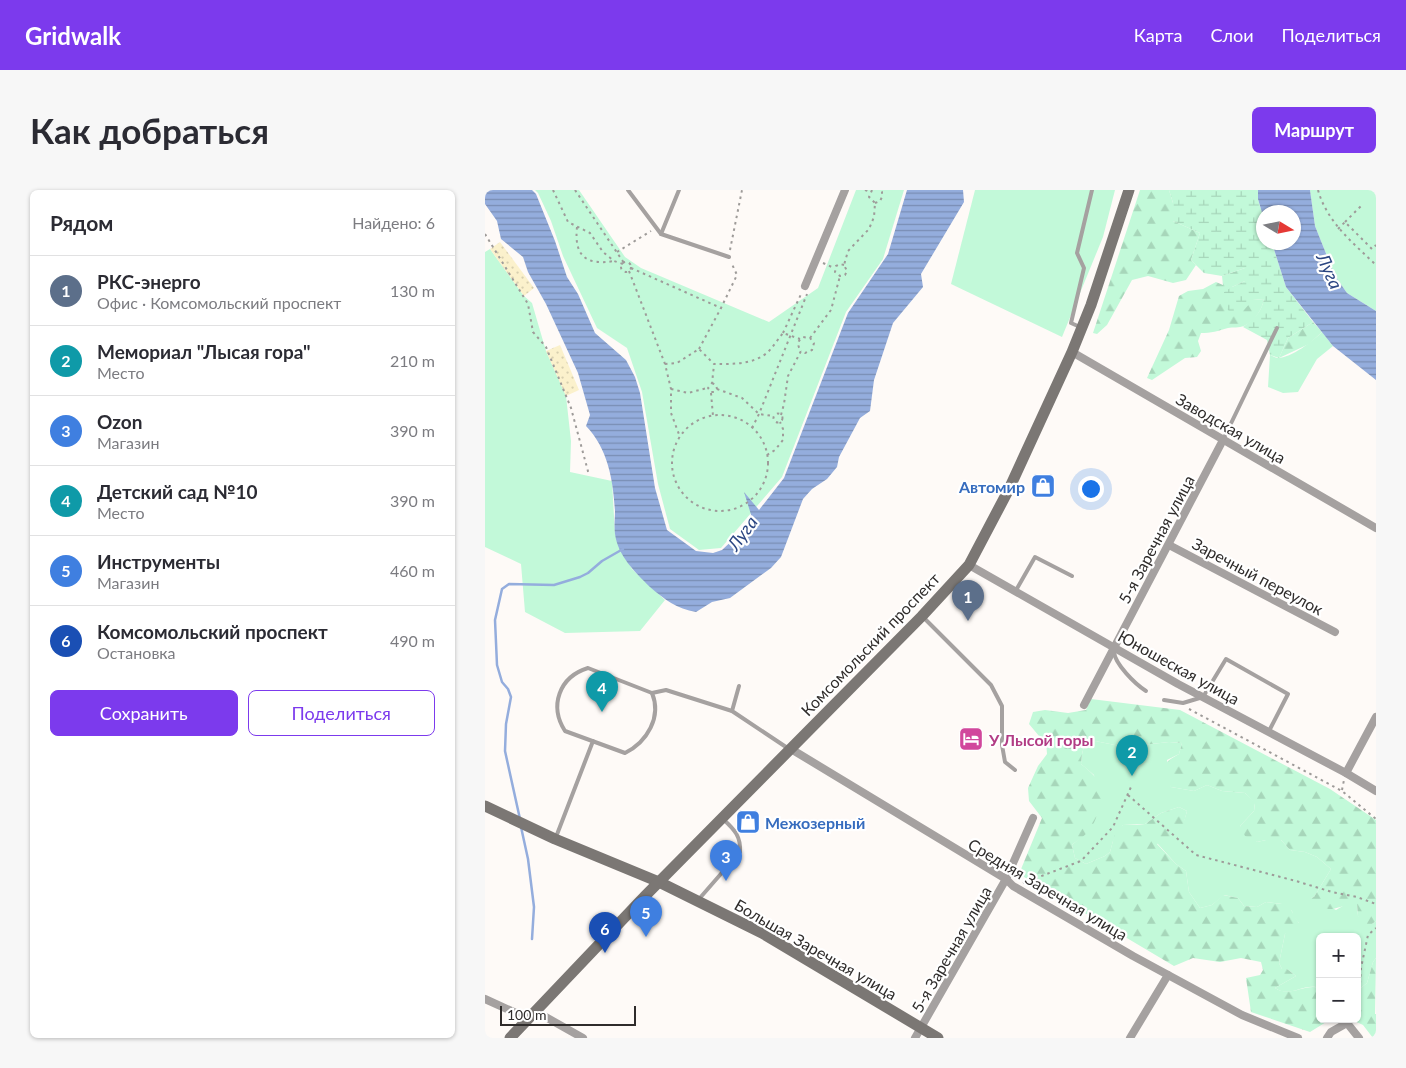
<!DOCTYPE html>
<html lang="ru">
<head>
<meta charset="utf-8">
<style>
	:root { --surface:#fff; --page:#f7f7f7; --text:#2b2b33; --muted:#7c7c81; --line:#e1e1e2; --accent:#7c3aed }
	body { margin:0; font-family:Lato,sans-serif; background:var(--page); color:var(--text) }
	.controls { position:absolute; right:15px; bottom:15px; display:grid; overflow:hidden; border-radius:8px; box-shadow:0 1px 4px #0004 }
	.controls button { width:45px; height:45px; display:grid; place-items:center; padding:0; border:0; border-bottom:1px solid var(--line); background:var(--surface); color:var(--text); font:25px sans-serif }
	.compass { position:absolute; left:771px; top:15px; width:45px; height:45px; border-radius:50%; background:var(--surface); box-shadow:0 1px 4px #0004; rotate:100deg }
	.scale { position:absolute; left:15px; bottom:12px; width:136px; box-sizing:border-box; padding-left:5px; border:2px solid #2f2c2b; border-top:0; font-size:14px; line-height:18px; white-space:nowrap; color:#2f2c2b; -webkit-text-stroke:4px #fff; paint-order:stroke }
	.you { position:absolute; left:605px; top:298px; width:18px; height:18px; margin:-12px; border:4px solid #fff; border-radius:50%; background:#1a73e8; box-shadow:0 0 0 8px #1a73e833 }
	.badge { display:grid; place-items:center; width:32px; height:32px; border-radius:50%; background:var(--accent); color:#fff; font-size:16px; font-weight:700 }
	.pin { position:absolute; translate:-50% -41px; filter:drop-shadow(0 1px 2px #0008) }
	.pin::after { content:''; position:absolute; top:26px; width:18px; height:15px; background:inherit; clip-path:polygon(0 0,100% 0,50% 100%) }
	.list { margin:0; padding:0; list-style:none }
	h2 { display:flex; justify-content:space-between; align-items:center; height:65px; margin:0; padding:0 20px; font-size:21px }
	h2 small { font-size:16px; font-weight:400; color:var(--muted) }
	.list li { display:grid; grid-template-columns:32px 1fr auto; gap:15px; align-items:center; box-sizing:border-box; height:70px; padding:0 20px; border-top:1px solid var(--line) }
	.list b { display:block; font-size:19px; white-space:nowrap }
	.list p { margin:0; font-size:16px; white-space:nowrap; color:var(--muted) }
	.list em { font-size:16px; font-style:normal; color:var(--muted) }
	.actions { display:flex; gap:10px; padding:15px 20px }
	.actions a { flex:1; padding:11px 0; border:1px solid var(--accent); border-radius:8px; text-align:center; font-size:18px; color:var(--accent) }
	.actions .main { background:var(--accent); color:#fff }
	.map { position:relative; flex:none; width:891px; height:848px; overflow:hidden; border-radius:8px }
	header { display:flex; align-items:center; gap:30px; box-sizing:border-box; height:70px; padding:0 25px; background:var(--accent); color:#fff }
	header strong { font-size:24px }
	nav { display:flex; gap:28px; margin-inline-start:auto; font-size:18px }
	.intro { display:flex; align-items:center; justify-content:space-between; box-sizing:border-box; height:120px; padding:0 30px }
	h1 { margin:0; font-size:35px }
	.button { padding:12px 22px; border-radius:8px; background:var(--accent); color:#fff; font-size:18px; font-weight:700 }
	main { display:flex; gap:30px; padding:0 30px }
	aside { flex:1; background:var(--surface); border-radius:8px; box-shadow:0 1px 4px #0004 }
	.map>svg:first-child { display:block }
	.green { fill:#c2f9d9 }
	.forest { fill:url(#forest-firs) }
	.wetland { fill:url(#wetland-marsh) }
	.sand { fill:url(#sand-dots) }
	.water { fill:url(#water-rules) }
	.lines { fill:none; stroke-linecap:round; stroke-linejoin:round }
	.stream { stroke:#94addd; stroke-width:2.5 }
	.path { stroke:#9e9b99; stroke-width:2; stroke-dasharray:2.5 4; stroke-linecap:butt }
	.lane { stroke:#a5a1a0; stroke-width:4 }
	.street { stroke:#a5a1a0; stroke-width:8 }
	.secondary { stroke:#7b7774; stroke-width:11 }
	.labels { text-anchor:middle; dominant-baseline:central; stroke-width:4.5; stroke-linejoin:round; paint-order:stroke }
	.street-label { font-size:16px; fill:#2f2c2b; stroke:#fff }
	.shop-label { font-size:16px; font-weight:bold; fill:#366cbe; stroke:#fff; text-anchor:end }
	.hotel-label { font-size:16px; font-weight:bold; fill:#b23c85; stroke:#fff; text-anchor:start }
	.water-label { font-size:18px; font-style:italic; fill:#2b4682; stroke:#fff }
</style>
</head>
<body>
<header>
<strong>Gridwalk</strong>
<nav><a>Карта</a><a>Слои</a><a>Поделиться</a></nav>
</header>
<div class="intro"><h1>Как добраться</h1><a class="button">Маршрут</a></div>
<main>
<aside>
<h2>Рядом<small>Найдено: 6</small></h2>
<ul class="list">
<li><span class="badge" style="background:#5c6f8a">1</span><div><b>РКС-энерго</b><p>Офис · Комсомольский проспект</p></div><em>130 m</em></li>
<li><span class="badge" style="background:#0f9aa8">2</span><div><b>Мемориал &quot;Лысая гора&quot;</b><p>Место</p></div><em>210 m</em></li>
<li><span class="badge" style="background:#3f7fe0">3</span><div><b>Ozon</b><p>Магазин</p></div><em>390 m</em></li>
<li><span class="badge" style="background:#0f9aa8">4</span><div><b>Детский сад №10</b><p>Место</p></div><em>390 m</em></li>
<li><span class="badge" style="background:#3f7fe0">5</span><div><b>Инструменты</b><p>Магазин</p></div><em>460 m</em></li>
<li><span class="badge" style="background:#1a4fb4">6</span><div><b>Комсомольский проспект</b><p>Остановка</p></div><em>490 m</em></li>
</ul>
<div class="actions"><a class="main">Сохранить</a><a>Поделиться</a></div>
</aside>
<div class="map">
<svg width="891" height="848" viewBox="0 0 891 848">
	<defs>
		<pattern id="forest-firs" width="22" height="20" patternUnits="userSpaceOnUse" patternTransform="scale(1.25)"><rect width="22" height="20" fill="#c2f9d9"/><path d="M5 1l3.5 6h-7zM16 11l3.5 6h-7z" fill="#a7d6ba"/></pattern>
		<pattern id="wetland-marsh" width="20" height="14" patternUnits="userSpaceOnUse" patternTransform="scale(1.25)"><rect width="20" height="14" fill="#c2f9d9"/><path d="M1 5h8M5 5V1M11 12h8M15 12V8" fill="none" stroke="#a7d6ba"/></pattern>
		<pattern id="sand-dots" width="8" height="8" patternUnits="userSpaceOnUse" patternTransform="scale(1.25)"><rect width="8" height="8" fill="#fbf1cc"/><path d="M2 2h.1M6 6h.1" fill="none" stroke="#d7cfaf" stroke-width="1.8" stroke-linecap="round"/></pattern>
		<pattern id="water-rules" width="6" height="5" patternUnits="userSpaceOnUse" patternTransform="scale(1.25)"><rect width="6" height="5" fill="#94addd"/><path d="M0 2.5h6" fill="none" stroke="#798db3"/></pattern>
	</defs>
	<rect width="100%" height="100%" fill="#fefaf7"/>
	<g class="green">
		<path d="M50,0H94L140,67L156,78L284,132L333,98L371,0H419L398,69L361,122L297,287L236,358L214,360L185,339L173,294L157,202L142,158L112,138L78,66L66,31L53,3Z"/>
		<path d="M490,0H630L618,47L577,147L466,94Z"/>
		<path d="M825,0H891V121L862,103L850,86L830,36Z"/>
		<path d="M5,59L39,106L47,113L61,161L81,206L86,251L85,282L127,291L130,344L147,379L180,410L155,441L80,443L40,422L36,374L0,357V62Z"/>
		<path d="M837,142L848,156L832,169L813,202L798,203L783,197L785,165C788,166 791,168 793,168C806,168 828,151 837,142Z"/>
		<path d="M605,550L640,557L684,552L697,553L694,564L682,570L686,597L709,601L722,595L737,601L760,603L770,613L769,621L755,636L772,652L781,650H796L805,660L820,662L832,667L846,679L829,707L826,708L851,720L861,714H872L873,726L887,734L891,731V768L888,772L882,793L872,801V747H835V798C818,792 806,809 790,798L811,786L802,779H797L794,773L800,744L814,733L808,726L807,721L797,714L781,712L772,717L759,716L753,708L739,705L727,715L715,718L704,702L701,681L691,674L672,653C688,638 695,649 702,621L694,617L676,623L660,634L638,635L628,651L625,662L620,666L601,674L590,668L587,655C617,630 615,622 609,585L596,574C597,565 597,555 605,550Z"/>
	</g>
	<g class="forest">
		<path d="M655,0H684L688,13V31L715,43L706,70L711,75L701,90L688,93L663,86L647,90L622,135L612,144L608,143Z"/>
		<path d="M760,78V91L747,97L768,110L779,109C777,120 770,131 759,136C754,138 748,137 743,138C733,141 726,143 716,143L713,151L716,161L712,167L700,168L667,190L662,188L684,140L694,106L703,101L718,99L731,92L738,95L737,86Z"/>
		<path d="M828,132L837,142L824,154L794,168L803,148Z"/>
		<path d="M606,509L695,520L845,599L891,630V731L887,734H877L873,726L872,714C848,715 848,728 825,708L829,707L846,679L832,667L820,662L805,660L796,650H781L772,652L760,646L755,636L769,621L770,614L760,603L737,601L722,595L709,601L686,597C676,580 675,574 694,564L697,553L684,552L640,557L605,550C597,555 597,565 596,574C609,584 617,593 621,609C611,617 614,626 607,636C602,645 594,649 587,655L590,668L601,674L620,666L625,662L630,643L638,635H652L660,634L676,623L694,617L702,621L698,636L688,645L672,654L691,674L701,681L704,702L715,718L727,715L738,705L753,708L759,716L772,717L781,712L797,714L802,713C807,720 809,727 814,733V740L800,744L794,773L797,779H802L811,786L790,798C805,808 819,793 835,798V829H846L825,842L766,822L761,788L775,785L778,780L776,772L756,768L735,772L708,768L689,776L534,684L557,628L544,611L543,598L553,576L562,564L561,551L554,546L544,534L548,522L560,520L583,523L601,520Z"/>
		<path d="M891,768L890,824H891V848H888L878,835L865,829H872V801L882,793L888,772Z"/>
	</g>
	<path class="wetland" d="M684,0H773V9L778,26V52L787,53L801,97L828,132L803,148L794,168L785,165L782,150L758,137C769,129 776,123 779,109L768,110L758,121L745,123L740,115L739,102L747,97L760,91V78L737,86L719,83L706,70L715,43L688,31V13Z"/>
	<g class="sand">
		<path d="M15,52L49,98L39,106L5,59Z"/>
		<path d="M75,155L94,200L81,206L61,161Z"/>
	</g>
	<g class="water">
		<path d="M0,0H47L51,4L70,51L82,87L93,104L110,143L141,170L150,187L155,203L170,298L182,340L211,361L228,363L237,360L268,331L259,302L274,320L299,288L363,123L403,64L422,0H478L479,12L436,84L438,97L408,133L389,190L385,221L375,228L354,267L352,277L342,289L327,299L318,309L296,367L286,378L245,408L227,412L211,422C192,419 179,409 165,397C150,382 133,366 130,344C129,336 130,328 130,321C128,289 123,259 101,236L105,225L93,183L61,114L43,82L38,67L16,49L12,31L0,14Z"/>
		<path d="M773,0H825L830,36L850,86L862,103L891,121V190L848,156L801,97L787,53L808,52V22H778V26L773,9Z"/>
	</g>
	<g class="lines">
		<g class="stream">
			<path d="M35,629L20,561L21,534L26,507L23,499L17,492L12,475L10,430L17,399L24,394L69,395L95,387L103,383L117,371L138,359"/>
			<path d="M36,637L43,669L49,717L47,749"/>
		</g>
		<g class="path">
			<path d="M68,0L83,32L105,43L118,62L129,71L138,74"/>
			<path d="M90,0L139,73"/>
			<path d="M380,0L385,2"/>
			<path d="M387,0L384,7L390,13"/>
			<path d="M833,0C842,32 867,52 891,75"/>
			<path d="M390,13L395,11L397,7V2L394,0"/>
			<path d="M860,32L876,16"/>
			<path d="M92,37C89,65 100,76 129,71"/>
			<path d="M853,39L860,32L887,59L891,55"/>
			<path d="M0,44L43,114L48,142L61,157L86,218L104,285"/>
			<path d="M245,60L257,0"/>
			<path d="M132,62L166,41"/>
			<circle cx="141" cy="77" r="5"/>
			<path d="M338,73L349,78"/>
			<path d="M359,75L355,74L351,76L350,82L355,86L360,85L362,81L359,75L363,61L384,39L389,27L390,13"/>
			<path d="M146,78L236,118L252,85L246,72"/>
			<path d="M144,81L180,174L186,199V223L195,247"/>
			<path d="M298,143L317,102"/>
			<path d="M325,148L346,120L355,86"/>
			<path d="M214,159L236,118"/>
			<path d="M180,174L192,173L214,159L229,174C247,174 268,175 283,162C288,157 293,149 298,143L315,149"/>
			<path d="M227,193L231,195L232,199L229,202H226L223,198L227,193L229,175"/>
			<path d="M186,199L203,203L222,198"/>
			<path d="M232,199L257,208L274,224L288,226"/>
			<path d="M226,203L228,226"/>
			<circle cx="293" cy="228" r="4.5"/>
			<path d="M296,225L299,214L303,186L316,161C312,155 312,151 318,147L325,148L329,153L327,160L320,163L316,161"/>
			<circle cx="235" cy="273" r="48"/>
			<path d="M267,238L274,224L322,104"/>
			<path d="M282,265L290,260L298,250V239L295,232"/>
			<path d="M704,519L857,601L891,629"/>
			<path d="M857,600L859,590"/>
			<path d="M643,605L711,665L811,691L847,702L872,707L891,714"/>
			<path d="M538,693L596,671L628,637L646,597"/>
			<path d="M872,812L874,809L876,778L883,745L891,738"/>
		</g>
		<g class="lane">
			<path d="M143,0L176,44L244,67"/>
			<path d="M176,44L194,0"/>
			<path d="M595,137L586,133L599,78L592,63L607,0"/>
			<path d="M738,250L792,138"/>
			<path d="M530,402L550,367L587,386"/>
			<path d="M438,427L506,495L517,516V555L520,572L530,580"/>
			<path d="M629,462C630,474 650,494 661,501"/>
			<path d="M103,478L167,503C177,527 162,552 140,563L80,541C64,516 74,487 103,478Z"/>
			<path d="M254,496L247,521L304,559"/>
			<path d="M167,503L181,500L247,521"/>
			<path d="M679,510L698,513L718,507L741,469L803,504L784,541"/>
			<path d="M71,647L108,551"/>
			<path d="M214,709L255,662C256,647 250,640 239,630"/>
		</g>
		<g class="street">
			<path d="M320,96L360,0"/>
			<path d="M587,162L891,338"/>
			<path d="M684,355L850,442"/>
			<path d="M484,375L693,494L861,583L891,601"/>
			<path d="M599,515L738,250"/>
			<path d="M306,559L521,689L528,696L648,766L757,825L813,848"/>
			<path d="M861,583L891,527"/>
			<path d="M0,809L42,828"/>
			<path d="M50,821L98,848"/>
			<path d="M430,848L521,689L548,628"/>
			<path d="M645,848L683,785"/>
			<path d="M842,848L846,842L862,833L874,848"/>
		</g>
		<g class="secondary">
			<path d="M0,616L70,649L174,692L277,743L453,848"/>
			<path d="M25,848L160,706L437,426L484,375L524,299L587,162L606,115L644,0"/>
		</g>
	</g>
	<defs>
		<symbol id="shop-square" viewBox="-11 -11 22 22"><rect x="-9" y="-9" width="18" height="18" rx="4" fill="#3f7fe0" stroke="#fff"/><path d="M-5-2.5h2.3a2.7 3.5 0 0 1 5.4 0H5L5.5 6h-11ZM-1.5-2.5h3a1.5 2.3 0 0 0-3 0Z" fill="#fff"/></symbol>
		<symbol id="hotel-square" viewBox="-11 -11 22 22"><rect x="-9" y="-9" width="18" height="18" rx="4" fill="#d1479c" stroke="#fff"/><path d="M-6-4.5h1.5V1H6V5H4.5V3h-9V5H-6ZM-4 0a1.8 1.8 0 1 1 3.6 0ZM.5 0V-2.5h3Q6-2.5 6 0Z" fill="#fff"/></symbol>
	</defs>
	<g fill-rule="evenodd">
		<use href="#shop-square" x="544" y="282" width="28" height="28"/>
		<use href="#hotel-square" x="472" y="535" width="28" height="28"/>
		<use href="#shop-square" x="249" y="618" width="28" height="28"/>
	</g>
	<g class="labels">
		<g class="street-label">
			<text transform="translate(746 238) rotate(30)">Заводская улица</text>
			<text transform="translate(671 349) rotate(-62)">5-я Заречная улица</text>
			<text transform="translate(773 386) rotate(28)">Заречный переулок</text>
			<text transform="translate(385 454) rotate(-46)">Комсомольский проспект</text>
			<text transform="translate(694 477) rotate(29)">Юношеская улица</text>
			<text transform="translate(563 699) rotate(31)">Средняя Заречная улица</text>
			<text transform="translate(331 759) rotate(30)">Большая Заречная улица</text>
			<text transform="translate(466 759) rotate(-60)">5-я Заречная улица</text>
		</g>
		<g class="shop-label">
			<text x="540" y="296">Автомир</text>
			<text x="280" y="632" text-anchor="start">Межозерный</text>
		</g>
		<g class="hotel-label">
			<text x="504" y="549">У Лысой горы</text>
		</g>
		<g class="water-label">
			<text transform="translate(845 81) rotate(66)">Луга</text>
			<text transform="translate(257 343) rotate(-54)">Луга</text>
		</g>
	</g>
</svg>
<div class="controls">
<button>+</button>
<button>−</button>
</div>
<svg class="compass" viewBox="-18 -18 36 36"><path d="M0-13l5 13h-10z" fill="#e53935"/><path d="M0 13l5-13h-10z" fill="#7c7c81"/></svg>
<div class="scale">100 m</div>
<div class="you"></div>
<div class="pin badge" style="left:483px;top:431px;background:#5c6f8a">1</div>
<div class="pin badge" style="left:647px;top:586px;background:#0f9aa8">2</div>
<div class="pin badge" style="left:241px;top:691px;background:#3f7fe0">3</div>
<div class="pin badge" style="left:117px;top:522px;background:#0f9aa8">4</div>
<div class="pin badge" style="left:161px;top:747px;background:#3f7fe0">5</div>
<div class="pin badge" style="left:120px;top:763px;background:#1a4fb4">6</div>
</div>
</main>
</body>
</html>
